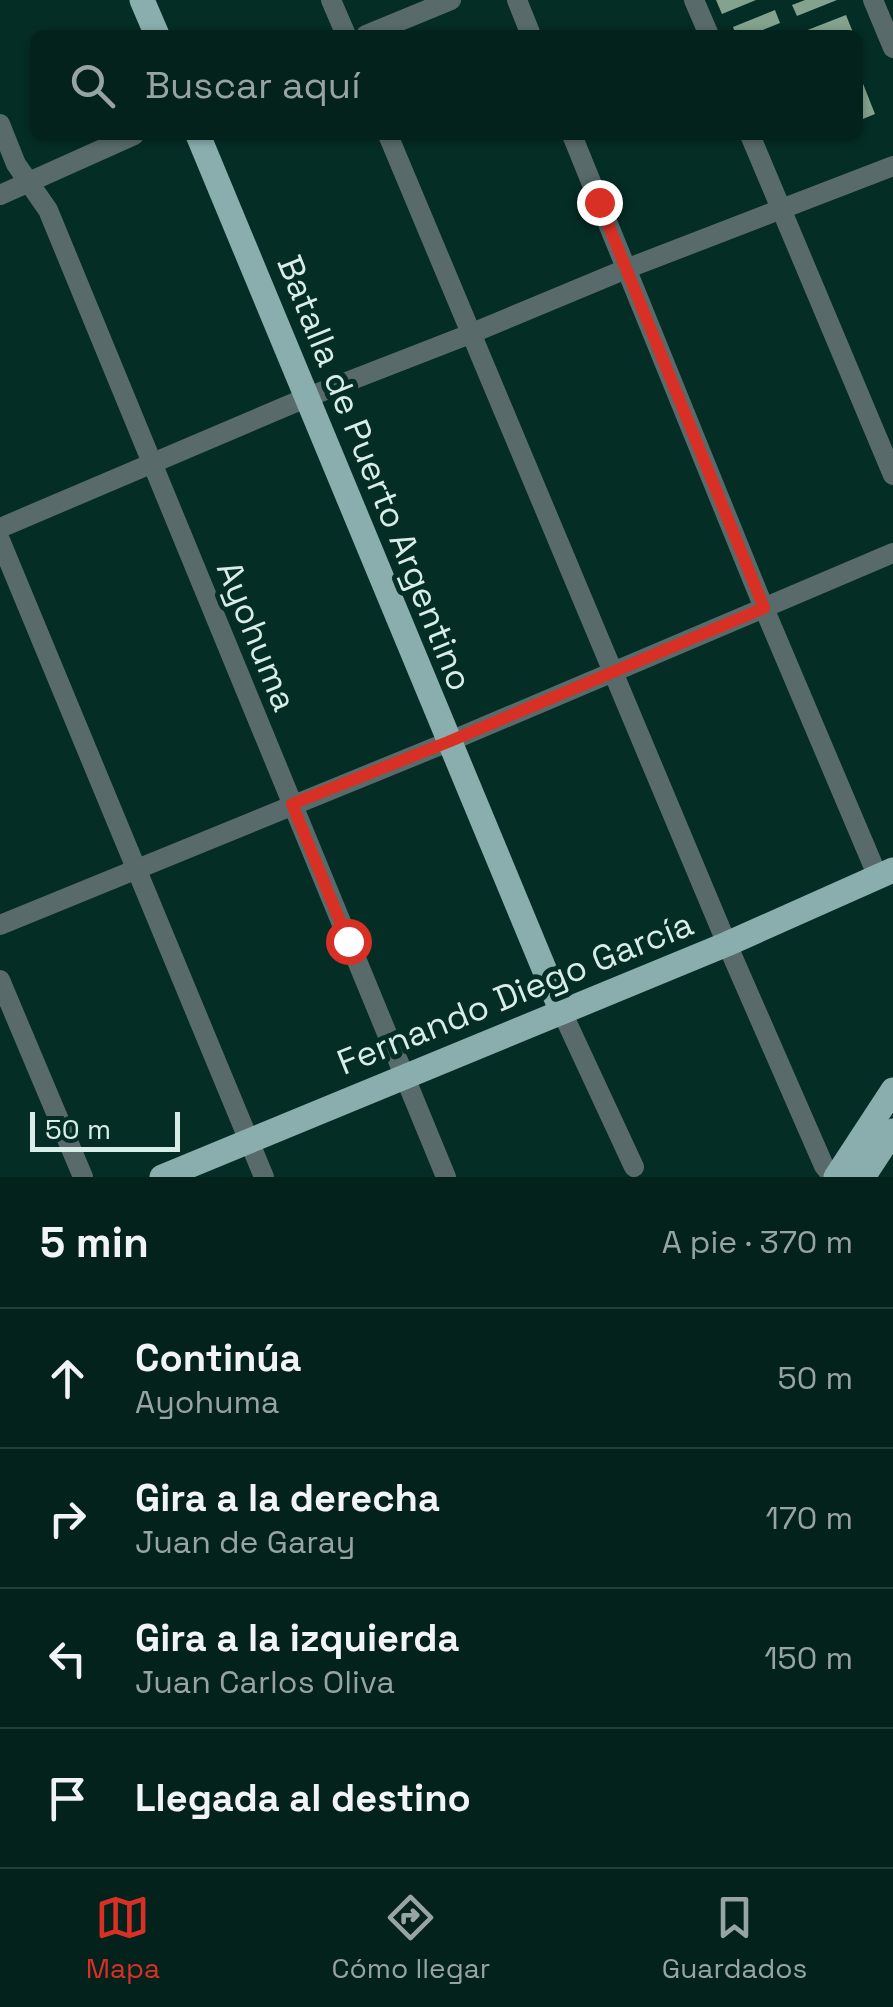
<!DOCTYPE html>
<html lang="es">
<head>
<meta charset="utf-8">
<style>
	:root { --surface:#03221c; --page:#112f29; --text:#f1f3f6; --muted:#97a4a3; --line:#243f3b; --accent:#d93025 }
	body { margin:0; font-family:"Space Grotesk",sans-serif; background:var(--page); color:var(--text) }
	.scale { position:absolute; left:30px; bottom:25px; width:150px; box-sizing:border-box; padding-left:10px; border:5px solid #d8ede7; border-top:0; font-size:28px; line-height:35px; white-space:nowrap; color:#d8ede7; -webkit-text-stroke:8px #042d25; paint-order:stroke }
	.stop { position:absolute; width:30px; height:30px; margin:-22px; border:8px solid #d93025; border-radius:50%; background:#fff }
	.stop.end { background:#d93025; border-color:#fff; box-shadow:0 2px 10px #0008 }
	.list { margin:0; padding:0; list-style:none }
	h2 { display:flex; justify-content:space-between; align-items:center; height:130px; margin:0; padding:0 40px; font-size:42px }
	h2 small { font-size:32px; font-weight:400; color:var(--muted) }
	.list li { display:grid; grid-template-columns:65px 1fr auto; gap:30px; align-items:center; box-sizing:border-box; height:140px; padding:0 40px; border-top:2px solid var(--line) }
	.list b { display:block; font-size:38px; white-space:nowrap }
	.list p { margin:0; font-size:32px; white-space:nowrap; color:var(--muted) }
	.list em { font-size:32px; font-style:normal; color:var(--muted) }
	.icon { flex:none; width:55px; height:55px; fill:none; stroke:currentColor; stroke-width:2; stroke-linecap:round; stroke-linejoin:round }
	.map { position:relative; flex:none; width:893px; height:1177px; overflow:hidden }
	.search { position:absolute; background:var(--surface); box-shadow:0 2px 8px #0004; left:30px; right:30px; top:30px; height:110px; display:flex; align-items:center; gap:25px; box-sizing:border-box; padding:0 35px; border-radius:15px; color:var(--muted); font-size:38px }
	.sheet { height:690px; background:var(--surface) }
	nav { display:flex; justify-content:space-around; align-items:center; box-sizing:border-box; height:140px; border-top:2px solid var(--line); background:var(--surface); font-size:28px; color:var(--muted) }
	nav a { display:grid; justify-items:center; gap:5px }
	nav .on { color:var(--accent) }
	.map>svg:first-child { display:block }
	.building { fill:#84a38e }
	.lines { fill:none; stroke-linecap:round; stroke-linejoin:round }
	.minor { stroke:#586a6a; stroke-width:20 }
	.major { stroke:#8aaeae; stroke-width:25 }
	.route { stroke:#d93025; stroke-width:12 }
	.labels { text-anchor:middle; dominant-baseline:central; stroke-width:10; stroke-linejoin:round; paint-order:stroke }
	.street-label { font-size:35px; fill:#d8ede7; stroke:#042d25 }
</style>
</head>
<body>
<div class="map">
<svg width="893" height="1177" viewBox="0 0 893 1177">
	<rect width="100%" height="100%" fill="#042d25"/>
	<g class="building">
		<path d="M716,0H756L722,14Z"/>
		<path d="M805,0H837L797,16L792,5Z"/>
		<path d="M775,10L780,23L750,35H736L733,27Z"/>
		<path d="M846,15L854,35H807L805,31Z"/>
		<path d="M858,71L875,114L858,121Z"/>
	</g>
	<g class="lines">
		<g class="minor">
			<path d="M331,0L346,35"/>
			<path d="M517,0L531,35"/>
			<path d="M694,0L709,35"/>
			<path d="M873,0L893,48"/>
			<path d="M366,35L451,0"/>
			<path d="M0,124L16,164L48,210L446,1177"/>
			<path d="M388,135L727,944L824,1166L833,1177"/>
			<path d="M572,135L764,608L878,877"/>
			<path d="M750,135L893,475"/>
			<path d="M0,195L134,135"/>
			<path d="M0,528L308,397L470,334L626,269L893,166"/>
			<path d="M0,540L264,1177"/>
			<path d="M0,925L448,742L893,553"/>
			<path d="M0,980L83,1177"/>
			<path d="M562,1012L634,1167"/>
		</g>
		<g class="major">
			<path d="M142,0L157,35"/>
			<path d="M198,135L562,1012"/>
			<path d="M162,1177L727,944L893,870"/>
			<path d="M836,1177L893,1090"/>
			<path d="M863,1177L893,1131"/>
		</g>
	</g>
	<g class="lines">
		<path class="route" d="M348,941L292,804L448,742L764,608L599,202"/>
	</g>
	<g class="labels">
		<g class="street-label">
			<text transform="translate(375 473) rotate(68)">Batalla de Puerto Argentino</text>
			<text transform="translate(257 636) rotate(68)">Ayohuma</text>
			<text transform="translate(515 993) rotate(-22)">Fernando Diego García</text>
		</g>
	</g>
</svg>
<div class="scale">50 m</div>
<div class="stop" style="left:348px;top:941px"></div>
<div class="stop end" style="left:599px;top:202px"></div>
<div class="search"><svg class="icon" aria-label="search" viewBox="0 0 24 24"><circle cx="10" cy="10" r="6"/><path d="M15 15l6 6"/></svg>Buscar aquí</div>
</div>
<section class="sheet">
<h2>5 min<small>A pie · 370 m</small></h2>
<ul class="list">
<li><svg class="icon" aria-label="ahead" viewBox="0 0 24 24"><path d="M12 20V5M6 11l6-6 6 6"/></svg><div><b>Continúa</b><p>Ayohuma</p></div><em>50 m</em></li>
<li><svg class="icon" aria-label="right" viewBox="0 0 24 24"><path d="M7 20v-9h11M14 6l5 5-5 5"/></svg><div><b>Gira a la derecha</b><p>Juan de Garay</p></div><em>170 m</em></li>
<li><svg class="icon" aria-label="left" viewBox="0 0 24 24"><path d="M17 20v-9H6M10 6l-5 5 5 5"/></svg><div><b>Gira a la izquierda</b><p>Juan Carlos Oliva</p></div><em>150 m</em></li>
<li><svg class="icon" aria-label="arrive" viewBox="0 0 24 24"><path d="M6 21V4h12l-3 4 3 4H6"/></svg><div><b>Llegada al destino</b></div></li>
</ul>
</section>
<nav>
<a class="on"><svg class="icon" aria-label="map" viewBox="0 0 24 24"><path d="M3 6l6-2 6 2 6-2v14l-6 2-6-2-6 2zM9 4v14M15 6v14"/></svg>Mapa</a>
<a><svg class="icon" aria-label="directions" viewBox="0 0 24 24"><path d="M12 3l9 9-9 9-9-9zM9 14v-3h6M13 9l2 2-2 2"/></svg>Cómo llegar</a>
<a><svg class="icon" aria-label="saved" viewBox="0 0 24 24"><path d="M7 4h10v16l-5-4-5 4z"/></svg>Guardados</a>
</nav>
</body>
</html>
